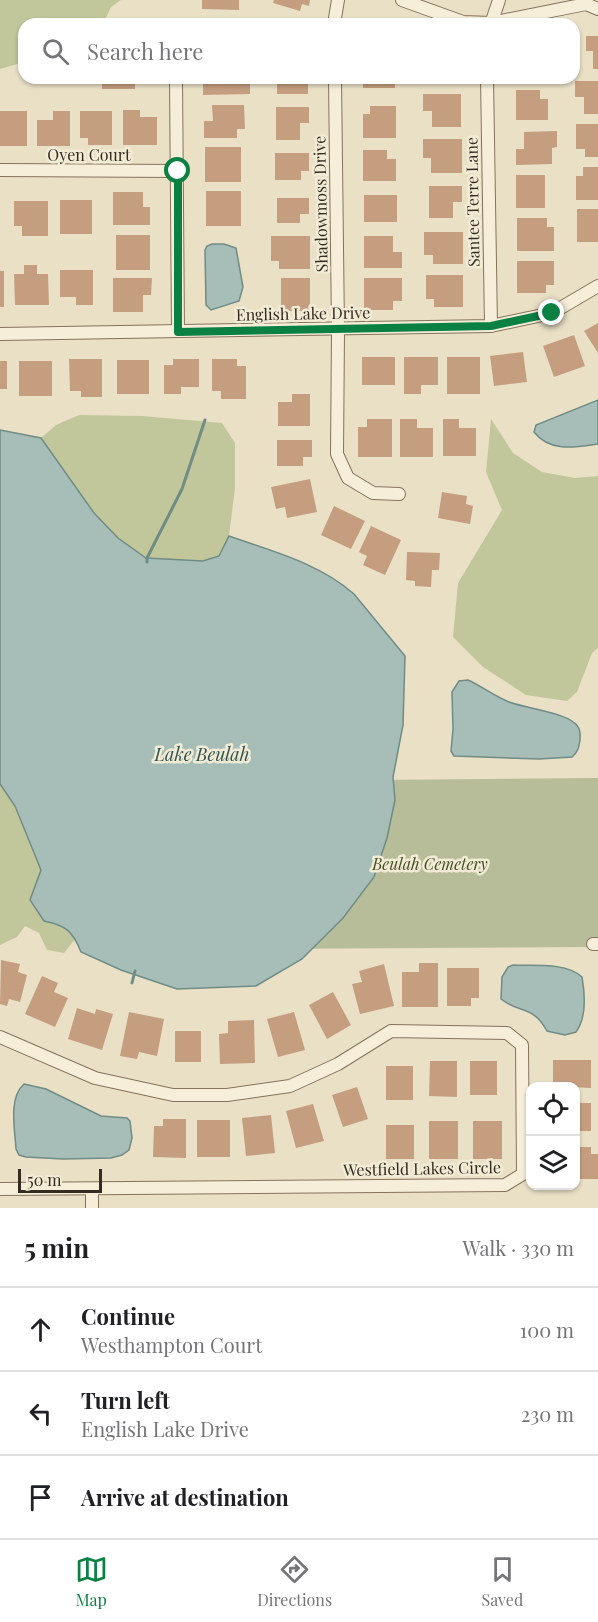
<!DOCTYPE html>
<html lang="en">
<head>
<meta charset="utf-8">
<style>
	:root { --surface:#fff; --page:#f6f6f6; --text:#202124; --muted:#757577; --line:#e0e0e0; --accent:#0b8043 }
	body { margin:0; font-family:"Playfair Display",serif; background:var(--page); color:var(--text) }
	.controls { position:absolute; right:18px; bottom:18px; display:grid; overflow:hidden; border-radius:12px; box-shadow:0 2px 4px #0004 }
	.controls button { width:54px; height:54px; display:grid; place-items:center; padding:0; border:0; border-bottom:2px solid var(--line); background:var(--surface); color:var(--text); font:30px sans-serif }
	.scale { position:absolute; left:18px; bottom:15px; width:84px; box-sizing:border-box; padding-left:6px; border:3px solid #362b20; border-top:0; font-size:16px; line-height:21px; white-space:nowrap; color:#362b20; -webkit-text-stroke:4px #f2ebd5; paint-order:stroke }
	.stop { position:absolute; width:18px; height:18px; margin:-14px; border:4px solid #0b8043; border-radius:50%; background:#fff }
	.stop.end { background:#0b8043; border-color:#fff; box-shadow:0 2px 6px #0008 }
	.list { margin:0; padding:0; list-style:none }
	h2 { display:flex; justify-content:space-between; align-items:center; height:78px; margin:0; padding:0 24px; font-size:26px }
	h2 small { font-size:20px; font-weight:400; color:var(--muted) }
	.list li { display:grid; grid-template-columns:39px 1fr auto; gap:18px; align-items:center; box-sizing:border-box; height:84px; padding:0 24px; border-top:2px solid var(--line) }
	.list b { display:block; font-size:22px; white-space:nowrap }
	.list p { margin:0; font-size:20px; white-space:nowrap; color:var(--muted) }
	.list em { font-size:20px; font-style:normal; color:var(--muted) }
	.icon { flex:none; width:33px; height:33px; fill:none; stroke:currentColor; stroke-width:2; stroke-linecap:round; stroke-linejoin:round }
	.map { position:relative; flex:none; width:598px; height:1208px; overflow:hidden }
	.search { position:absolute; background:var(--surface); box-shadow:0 2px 4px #0004; left:18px; right:18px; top:18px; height:66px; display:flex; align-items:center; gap:15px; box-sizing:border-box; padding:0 21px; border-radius:18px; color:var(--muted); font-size:22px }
	.sheet { height:330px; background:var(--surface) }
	nav { display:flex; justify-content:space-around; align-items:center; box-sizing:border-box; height:84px; border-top:2px solid var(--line); background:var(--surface); font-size:16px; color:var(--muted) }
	nav a { display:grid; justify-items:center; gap:3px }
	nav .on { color:var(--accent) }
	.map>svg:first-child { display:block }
	.green { fill:#c1c79b }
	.cemetery { fill:#b8bd99 }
	.water { fill:#a7beb8; stroke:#6f8c85; stroke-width:1.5 }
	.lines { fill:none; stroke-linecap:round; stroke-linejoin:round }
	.stream { stroke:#6f8c85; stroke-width:3 }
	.building { fill:#c59e80 }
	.street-casing { stroke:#84735d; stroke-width:14 }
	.street { stroke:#f6eed9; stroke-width:12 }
	.route { stroke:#0b8043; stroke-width:8 }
	.labels { text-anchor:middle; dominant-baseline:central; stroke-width:5; stroke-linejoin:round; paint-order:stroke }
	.street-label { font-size:16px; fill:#362b20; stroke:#f2ebd5 }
	.park-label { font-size:16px; font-style:italic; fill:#455028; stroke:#f2ebd5 }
	.water-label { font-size:18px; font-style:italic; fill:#315452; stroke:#f2ebd5 }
</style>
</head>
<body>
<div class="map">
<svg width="598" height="1208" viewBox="0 0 598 1208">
	<rect width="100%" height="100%" fill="#eae0c6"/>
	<g class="green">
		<path d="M0,0H121L111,7L103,24H24V62L0,69Z"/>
		<path d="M79,415L142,416L222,423L235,443V488L229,536L219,556L203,561L147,558L118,538L94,513L41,438L56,425Z"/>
		<path d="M491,419L513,453L542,472L575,478L598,476V648L592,653L577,692L567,701L526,695L483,667L453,637L458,583L502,510L486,472Z"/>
		<path d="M0,784L15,806L41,870L44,921L61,924L76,938L64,953L47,950L39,933L25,926L17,937L0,945Z"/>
	</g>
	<path class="cemetery" d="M598,778V947L263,949L261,781Z"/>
	<g class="water">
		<path d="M212,244H224L236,248L243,287L239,301L211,310L206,305L205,250L207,246Z"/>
		<path d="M598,400V444C577,447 550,453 534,432L536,425Z"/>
		<path d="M0,430L41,438L94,513L118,538L146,558L203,561L219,556L229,536C271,551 319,563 354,594L405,656L403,725L393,777L395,800L387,838L374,877L343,918L302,959L256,986L177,989L121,970L81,952C73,931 65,925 44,921L30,900L41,870L15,806L0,784Z"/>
		<path d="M468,680C483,687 494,696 509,702C524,708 571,713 578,727C581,731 580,736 580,740C579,747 578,752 572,757L539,759L454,756L451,751L453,729L452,692L459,681Z"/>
		<path d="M513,965C533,966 566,962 582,977C585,994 587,1017 576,1032L565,1035L547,1031C533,1005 520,1014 501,999L502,977L508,967Z"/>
		<path d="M24,1084L46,1089L101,1116L127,1118L130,1121L132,1138L129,1150L122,1155L111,1158L63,1159L26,1157L19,1155L16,1149C15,1130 8,1098 24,1084Z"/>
	</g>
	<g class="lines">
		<g class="stream">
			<path d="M147,562V558L182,489L205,420"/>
			<path d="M132,983L135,971"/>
		</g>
	</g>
	<g class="building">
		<path d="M202,0H239V10L202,9Z"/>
		<path d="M274,0H310L309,6L302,4L300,11L273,3Z"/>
		<rect x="204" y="19" width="31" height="5"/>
		<rect x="362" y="20" width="31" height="4"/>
		<rect x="278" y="21" width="30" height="3"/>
		<path d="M586,36H598V69H593V51H586Z"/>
		<rect x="102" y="78" width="33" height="11"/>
		<path d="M203,78H250V94L203,95Z"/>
		<rect x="277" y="78" width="31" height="16"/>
		<rect x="363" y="78" width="32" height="10"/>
		<path d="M423,78H460V81L423,82Z"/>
		<path d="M575,81H598V114H584V97H575Z"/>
		<path d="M516,90H540V99H548V120H516Z"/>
		<path d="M423,94H461V127H432V111H423Z"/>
		<path d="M212,105H244L245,129H237V138H204V121H213Z"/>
		<path d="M370,106H396V138H363V114H370Z"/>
		<path d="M276,107H309V123H300V140H276Z"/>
		<path d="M123,110H140V117H157V145H123Z"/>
		<rect x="0" y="111" width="27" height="35"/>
		<path d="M53,111H70V146H37V120H53Z"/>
		<path d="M80,111H112V145H88V138H80Z"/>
		<path d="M576,124H598V157H585V149H576Z"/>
		<path d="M557,131V147L552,148V164L516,165V149H524V132Z"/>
		<path d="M423,139H462V173H431V158H423Z"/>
		<rect x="205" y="147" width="36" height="35"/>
		<path d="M363,150H387V159H396V181H363Z"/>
		<path d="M275,153H309V171H301V180H275Z"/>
		<path d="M583,167H598V200H576V176H583Z"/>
		<rect x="516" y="175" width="29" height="33"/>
		<path d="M429,186H462V202H453V218H429Z"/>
		<rect x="206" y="191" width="35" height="35"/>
		<path d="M113,192H143V207H150V225H113Z"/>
		<rect x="364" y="195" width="33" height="27"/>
		<path d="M277,198H309V214H300V223H277Z"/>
		<rect x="60" y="200" width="32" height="34"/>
		<path d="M14,201H48V236H22V226H14Z"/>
		<rect x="577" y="209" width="21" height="33"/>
		<path d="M517,218H547V227H554V251H517Z"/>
		<path d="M424,232H463V264H433V255H424Z"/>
		<rect x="116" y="235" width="34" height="35"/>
		<path d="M271,236H310V269H279V261H271Z"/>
		<path d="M364,236H393V252H402V268H364Z"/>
		<path d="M517,261H554V285H546V293H517Z"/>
		<path d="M24,265H37V274H48L49,305H15L14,274H24Z"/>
		<path d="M60,270H93V305H76V297H60Z"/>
		<rect x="0" y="271" width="4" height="36"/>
		<path d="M426,275H463V307H434V299H426Z"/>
		<path d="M113,278H152L151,295H143V312H113Z"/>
		<rect x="281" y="278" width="29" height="33"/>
		<path d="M364,278H402V301H393V310H364Z"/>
		<path d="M598,323V353L584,331Z"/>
		<path d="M574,335L585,366L554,377L543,346Z"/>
		<path d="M523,352L527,382L494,386L490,356Z"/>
		<rect x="362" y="357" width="33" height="28"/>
		<path d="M404,357H438V385H421V394H404Z"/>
		<rect x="447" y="357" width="33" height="37"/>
		<path d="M69,359H102V397H81V391H70Z"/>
		<path d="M173,359H199V387H181V394H164V365H173Z"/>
		<path d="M212,359H237V366H246V399H221V391H212Z"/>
		<rect x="117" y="360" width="32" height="34"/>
		<rect x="0" y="361" width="7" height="28"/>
		<rect x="19" y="361" width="33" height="35"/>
		<path d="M292,394H310V426H278V402H292Z"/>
		<path d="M367,419H392V457H358V427H367Z"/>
		<path d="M400,419H417V428H433V457H400Z"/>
		<path d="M443,419H459V428H476V456H443Z"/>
		<path d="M277,440H312V457H303V466H277Z"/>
		<path d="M310,479L317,512L287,518L285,507L276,509L271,487Z"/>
		<path d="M442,492L467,496L466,504L473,506L470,524L438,518Z"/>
		<path d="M334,506L365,521L351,549L321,535Z"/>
		<path d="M371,526L401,540L385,575L363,565L367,556L359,552Z"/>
		<path d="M407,552L440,553L439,570H432L431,587L415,586V581L406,580Z"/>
		<path d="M1,960L20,964L18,972L27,975L20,1002L9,999L7,1006L0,1004Z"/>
		<path d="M419,963H438V1007H402V972H419Z"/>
		<path d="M384,964L394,1006L360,1014L352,984L362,982L359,971Z"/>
		<path d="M447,968H479V998H471V1006H447Z"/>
		<path d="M42,976L58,983L54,992L68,998L55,1027L25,1014Z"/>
		<path d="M333,992L351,1025L327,1039L309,1005Z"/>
		<path d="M77,1008L95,1014L96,1009L113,1014L102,1050L68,1039Z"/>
		<path d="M129,1012L164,1019L157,1056L139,1052L137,1059L120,1056Z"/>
		<path d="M294,1012L305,1050L278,1057L267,1019Z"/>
		<path d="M254,1020L255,1063L220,1064L219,1034L228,1033V1021Z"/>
		<rect x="175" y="1031" width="26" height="31"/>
		<path d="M553,1060H591V1088L553,1086Z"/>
		<path d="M430,1061H457V1097L429,1096Z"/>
		<rect x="470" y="1061" width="27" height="34"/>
		<rect x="386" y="1066" width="27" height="34"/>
		<path d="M357,1087L368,1119L343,1127L332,1095Z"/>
		<rect x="576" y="1103" width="15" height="28"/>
		<path d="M313,1104L324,1141L296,1148L286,1111Z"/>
		<path d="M271,1115L275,1153L246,1156L242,1118Z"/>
		<path d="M163,1119H186V1158L153,1157L154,1126H163Z"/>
		<rect x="197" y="1120" width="33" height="37"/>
		<rect x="429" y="1121" width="29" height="38"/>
		<rect x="473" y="1121" width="29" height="38"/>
		<rect x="386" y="1125" width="28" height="34"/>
		<path d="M576,1147H591V1154H598V1179H576Z"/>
	</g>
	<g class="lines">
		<defs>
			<g id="street">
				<path d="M402,0L463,22L491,23L586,4L598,9"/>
				<path d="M334,24L338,0"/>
				<path d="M491,24L499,0"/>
				<path d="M176,78L178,331"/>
				<path d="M335,78L338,330L337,454L348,478L373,493L399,494"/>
				<path d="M487,78L491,326"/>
				<path d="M0,170L178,171"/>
				<path d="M0,334L491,326L552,313L598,286"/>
				<path d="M593,944H598"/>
				<path d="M0,1037L95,1078L173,1095H227L290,1086L338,1064L391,1031L507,1033L522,1045L523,1174L505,1185L0,1189"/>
				<path d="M92,1208V1190"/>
			</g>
		</defs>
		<use href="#street" class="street-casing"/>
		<use href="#street" class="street"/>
	</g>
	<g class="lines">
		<path class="route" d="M178,171V332L491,326L552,313"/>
	</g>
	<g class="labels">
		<g class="street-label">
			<text x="89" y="154">Oyen Court</text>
			<text transform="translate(472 202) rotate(-91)">Santee Terre Lane</text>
			<text transform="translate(320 204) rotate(-91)">Shadowmoss Drive</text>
			<text transform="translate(303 313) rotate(-1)">English Lake Drive</text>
			<text transform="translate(422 1168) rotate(-1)">Westfield Lakes Circle</text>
		</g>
		<g class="park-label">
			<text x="430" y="863">Beulah Cemetery</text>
		</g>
		<g class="water-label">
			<text x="202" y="754">Lake Beulah</text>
		</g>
	</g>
</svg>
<div class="controls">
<button><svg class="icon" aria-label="locate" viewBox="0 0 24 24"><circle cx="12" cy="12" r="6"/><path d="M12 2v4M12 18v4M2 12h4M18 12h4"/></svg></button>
<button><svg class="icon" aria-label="layers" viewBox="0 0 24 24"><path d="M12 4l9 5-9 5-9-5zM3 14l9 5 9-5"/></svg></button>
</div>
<div class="scale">50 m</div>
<div class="stop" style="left:178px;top:171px"></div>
<div class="stop end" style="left:552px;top:313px"></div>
<div class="search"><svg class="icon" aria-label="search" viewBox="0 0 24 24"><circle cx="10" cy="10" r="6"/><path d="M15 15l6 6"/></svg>Search here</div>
</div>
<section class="sheet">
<h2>5 min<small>Walk · 330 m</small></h2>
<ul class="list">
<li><svg class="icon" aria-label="ahead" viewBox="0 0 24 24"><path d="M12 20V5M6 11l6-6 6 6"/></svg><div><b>Continue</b><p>Westhampton Court</p></div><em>100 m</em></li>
<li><svg class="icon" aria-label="left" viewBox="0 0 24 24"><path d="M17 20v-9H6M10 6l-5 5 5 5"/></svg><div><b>Turn left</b><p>English Lake Drive</p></div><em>230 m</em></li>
<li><svg class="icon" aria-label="arrive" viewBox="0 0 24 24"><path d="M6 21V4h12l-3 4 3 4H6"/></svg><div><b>Arrive at destination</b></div></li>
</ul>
</section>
<nav>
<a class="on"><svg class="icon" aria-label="map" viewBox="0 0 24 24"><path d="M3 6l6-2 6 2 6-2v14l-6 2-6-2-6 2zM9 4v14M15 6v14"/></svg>Map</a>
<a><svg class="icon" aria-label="directions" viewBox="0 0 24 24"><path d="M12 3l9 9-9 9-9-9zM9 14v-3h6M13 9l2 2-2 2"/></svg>Directions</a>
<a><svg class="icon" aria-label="saved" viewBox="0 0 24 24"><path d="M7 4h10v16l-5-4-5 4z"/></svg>Saved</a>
</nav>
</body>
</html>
